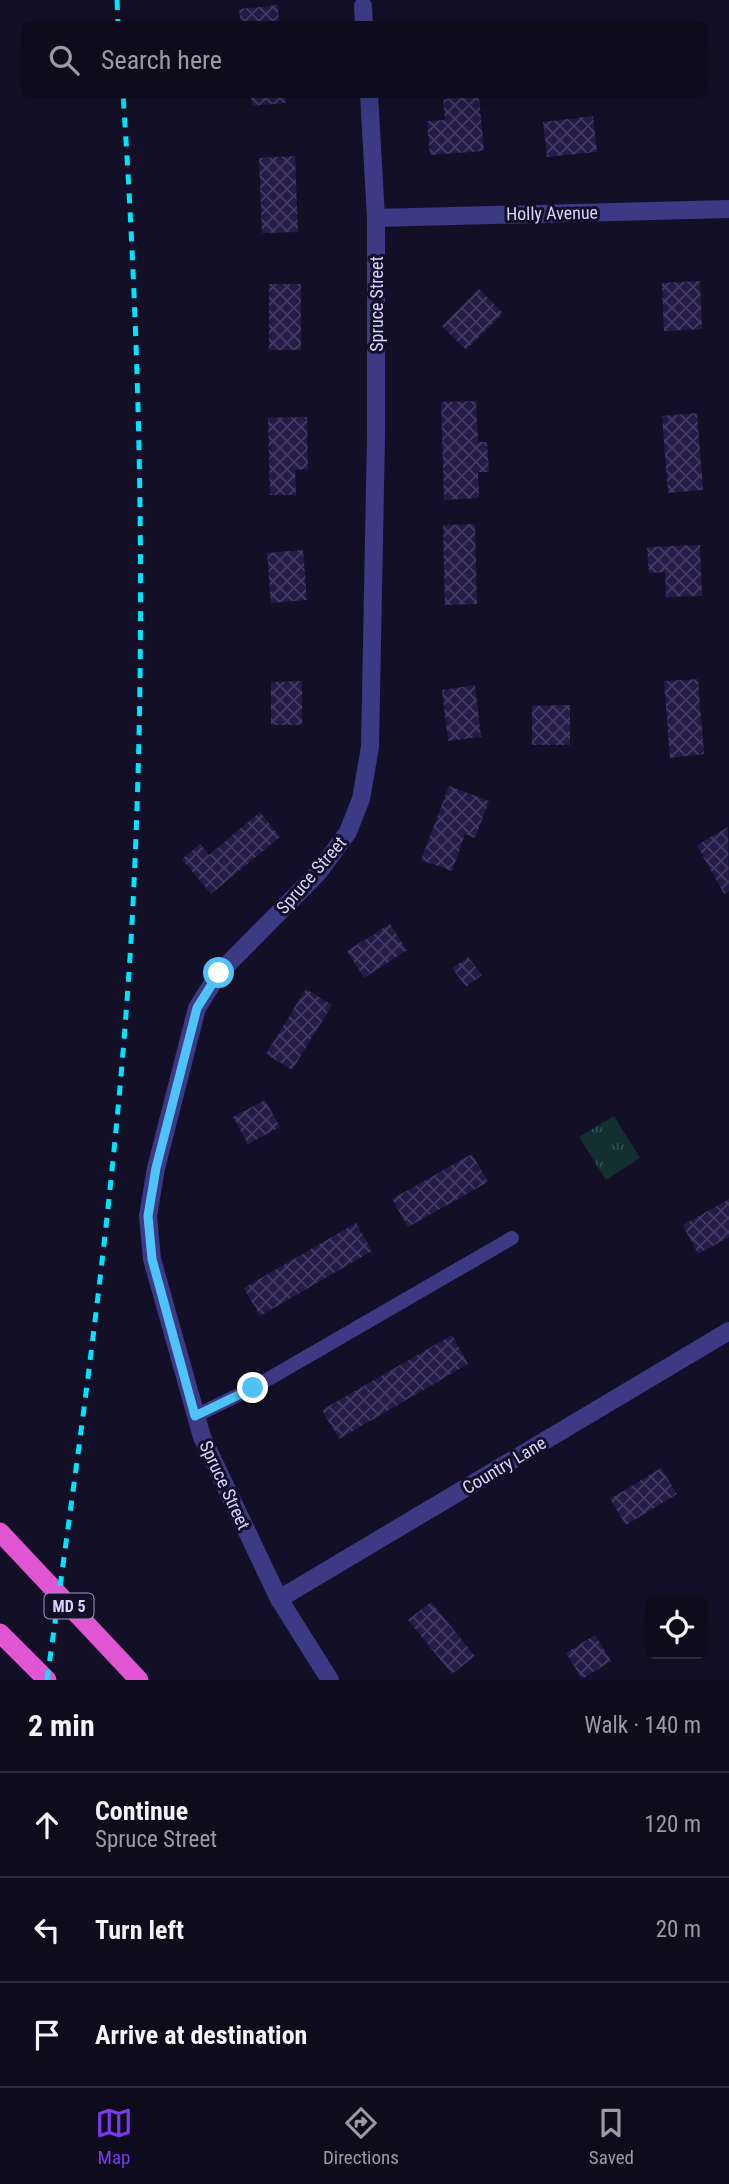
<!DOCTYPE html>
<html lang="en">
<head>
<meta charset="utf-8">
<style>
	:root { --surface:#0e0b1c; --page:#171425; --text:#f1f3f6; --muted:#9b9ba3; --line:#2e2b3b; --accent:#7c3aed }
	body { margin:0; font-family:"Roboto Condensed",sans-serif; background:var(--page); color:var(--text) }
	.controls { position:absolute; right:21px; bottom:21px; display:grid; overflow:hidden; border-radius:10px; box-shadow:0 7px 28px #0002 }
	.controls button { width:63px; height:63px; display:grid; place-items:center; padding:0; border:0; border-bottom:2px solid var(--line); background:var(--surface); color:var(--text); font:35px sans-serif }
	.stop { position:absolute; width:21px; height:21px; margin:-16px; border:5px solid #4fc3f7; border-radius:50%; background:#fff }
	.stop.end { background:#4fc3f7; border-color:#fff; box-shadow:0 2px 7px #0008 }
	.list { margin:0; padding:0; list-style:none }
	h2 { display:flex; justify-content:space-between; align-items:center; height:91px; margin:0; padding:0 28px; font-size:30px }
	h2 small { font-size:23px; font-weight:400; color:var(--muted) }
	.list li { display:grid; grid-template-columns:46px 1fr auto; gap:21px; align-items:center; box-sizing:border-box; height:105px; padding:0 28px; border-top:2px solid var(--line) }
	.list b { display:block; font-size:26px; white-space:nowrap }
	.list p { margin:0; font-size:23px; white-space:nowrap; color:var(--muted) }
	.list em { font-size:23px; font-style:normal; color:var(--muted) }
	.icon { flex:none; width:38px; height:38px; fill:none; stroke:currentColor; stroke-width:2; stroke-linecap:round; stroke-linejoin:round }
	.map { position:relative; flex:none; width:729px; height:1680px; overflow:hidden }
	.search { position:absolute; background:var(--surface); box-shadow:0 7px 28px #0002; left:21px; right:21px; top:21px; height:77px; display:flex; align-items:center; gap:18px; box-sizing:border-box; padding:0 24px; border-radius:10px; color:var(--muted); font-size:26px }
	.sheet { height:406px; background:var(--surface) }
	nav { display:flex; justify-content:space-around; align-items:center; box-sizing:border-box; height:98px; border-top:2px solid var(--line); background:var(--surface); font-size:19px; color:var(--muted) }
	nav a { display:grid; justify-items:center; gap:4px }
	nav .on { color:var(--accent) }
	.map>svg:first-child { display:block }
	.grass { fill:url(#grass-tufts) }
	.building { fill:url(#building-cross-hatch) }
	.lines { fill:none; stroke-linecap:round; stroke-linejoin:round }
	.service { stroke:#3d3a85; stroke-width:14 }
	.minor { stroke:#3d3a85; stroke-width:18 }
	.trunk { stroke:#e055d1; stroke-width:19 }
	.rail { stroke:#00e5ff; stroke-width:5; stroke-dasharray:10 9; stroke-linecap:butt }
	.route { stroke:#4fc3f7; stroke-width:9 }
	.labels { text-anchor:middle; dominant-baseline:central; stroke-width:6; stroke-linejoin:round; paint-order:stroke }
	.shield { fill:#130f26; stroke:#9e99be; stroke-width:2 }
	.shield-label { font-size:16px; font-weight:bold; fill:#d9d4ff }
	.street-label { font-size:18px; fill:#d9d4ff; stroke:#130f26 }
</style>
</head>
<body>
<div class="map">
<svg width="729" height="1680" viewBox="0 0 729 1680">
	<defs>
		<pattern id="grass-tufts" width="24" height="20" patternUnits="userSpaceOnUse" patternTransform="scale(1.75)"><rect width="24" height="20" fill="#12302f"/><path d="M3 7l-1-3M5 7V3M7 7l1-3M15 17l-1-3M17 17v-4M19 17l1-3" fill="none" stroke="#344d4e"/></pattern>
		<pattern id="building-cross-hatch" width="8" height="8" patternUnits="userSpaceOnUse" patternTransform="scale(1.75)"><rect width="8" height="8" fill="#241b47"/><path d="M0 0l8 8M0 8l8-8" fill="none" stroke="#433b63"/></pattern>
	</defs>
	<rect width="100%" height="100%" fill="#130f26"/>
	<path class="grass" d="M614,1116L640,1158L606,1180L579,1137Z"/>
	<g class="building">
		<path d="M278,5L279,24H241L239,9Z"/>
		<path d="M251,94H286V103L252,106Z"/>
		<path d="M479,96L484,151L430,155L427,121L445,120L443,99Z"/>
		<path d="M593,116L597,152L547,157L543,122Z"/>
		<path d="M295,156L298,232L262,233L259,158Z"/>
		<path d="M700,281L702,329L664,331L662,283Z"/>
		<rect x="269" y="284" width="32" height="66"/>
		<path d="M479,289L503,313L466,350L442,326Z"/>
		<path d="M476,401L478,442H487L489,472H478L479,498L444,500L441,402Z"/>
		<path d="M697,413L703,490L668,493L662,416Z"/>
		<path d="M307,417L308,469L295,470L296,495H270L268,418Z"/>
		<path d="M475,524L477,604L445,605L443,525Z"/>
		<path d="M700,545L702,596L666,597L665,572L649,573L647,547Z"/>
		<path d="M303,550L307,600L271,603L267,553Z"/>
		<path d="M698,679L704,754L670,758L664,681Z"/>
		<path d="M302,681V725H271V682Z"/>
		<path d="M475,685L481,737L448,741L442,690Z"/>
		<path d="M570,705V745H532V706Z"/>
		<path d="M449,786L489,801L475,838L465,834L452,871L421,860Z"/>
		<path d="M260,812L280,837L211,894L182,859L200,844L209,855Z"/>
		<path d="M728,827L729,891L724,894L697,845Z"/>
		<path d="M390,924L407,950L364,978L347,951Z"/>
		<path d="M468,957L482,975L466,987L452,968Z"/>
		<path d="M306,989L332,1005L292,1070L266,1054Z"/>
		<path d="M265,1100L280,1127L248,1144L233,1117Z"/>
		<path d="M472,1154L488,1182L408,1227L392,1199Z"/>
		<path d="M729,1199V1237L698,1254L683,1225Z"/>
		<path d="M356,1223L372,1251L260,1316L244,1288Z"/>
		<path d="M452,1335L468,1364L339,1439L322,1410Z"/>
		<path d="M661,1468L677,1494L626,1525L610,1499Z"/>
		<path d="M431,1602L475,1656L452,1674L408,1620Z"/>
		<path d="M595,1635L611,1661L582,1679L566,1653Z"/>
	</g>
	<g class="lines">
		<path class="service" d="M195,1416L253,1388L512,1238"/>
		<g class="minor">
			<path d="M363,6L364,24"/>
			<path d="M376,218L729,209"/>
			<path d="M279,1599L729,1331"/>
			<path d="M330,1680L279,1599L202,1437L152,1259L148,1216L156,1168L197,1008L219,973L318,873L348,832L361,799L370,747L376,435V218L369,94"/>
		</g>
		<g class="trunk">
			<path d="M0,1532L139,1680"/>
			<path d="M0,1633L47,1680"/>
		</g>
		<g class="rail">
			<path d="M117,0L118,24"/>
			<path d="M47,1680C81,1435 116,1189 131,941C147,659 142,376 123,94"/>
		</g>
	</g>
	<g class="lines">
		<path class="route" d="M219,973L197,1008L156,1168L148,1216L152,1259L195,1416L253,1388"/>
	</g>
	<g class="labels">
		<rect class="shield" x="44.5" y="1593.5" width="49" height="25" rx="5"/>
		<g class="shield-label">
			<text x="69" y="1606">MD 5</text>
		</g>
		<g class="street-label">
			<text transform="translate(552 213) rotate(-1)">Holly Avenue</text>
			<text transform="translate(376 304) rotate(-90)">Spruce Street</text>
			<text transform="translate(311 875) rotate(-49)">Spruce Street</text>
			<text transform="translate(504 1465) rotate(-31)">Country Lane</text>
			<text transform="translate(225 1485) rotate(65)">Spruce Street</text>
		</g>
	</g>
</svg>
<div class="controls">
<button><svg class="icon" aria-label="locate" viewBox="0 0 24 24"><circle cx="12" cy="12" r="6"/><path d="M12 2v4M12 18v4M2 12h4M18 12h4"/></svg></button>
</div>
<div class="stop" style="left:219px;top:973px"></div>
<div class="stop end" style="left:253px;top:1388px"></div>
<div class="search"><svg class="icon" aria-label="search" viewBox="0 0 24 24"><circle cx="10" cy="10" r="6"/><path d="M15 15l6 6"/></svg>Search here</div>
</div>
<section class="sheet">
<h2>2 min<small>Walk · 140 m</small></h2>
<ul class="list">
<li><svg class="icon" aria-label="ahead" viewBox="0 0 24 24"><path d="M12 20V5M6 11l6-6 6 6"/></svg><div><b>Continue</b><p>Spruce Street</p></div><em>120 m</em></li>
<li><svg class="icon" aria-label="left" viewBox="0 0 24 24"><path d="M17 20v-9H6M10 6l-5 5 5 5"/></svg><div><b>Turn left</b></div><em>20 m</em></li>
<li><svg class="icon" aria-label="arrive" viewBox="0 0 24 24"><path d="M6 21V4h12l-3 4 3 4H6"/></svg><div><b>Arrive at destination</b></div></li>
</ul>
</section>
<nav>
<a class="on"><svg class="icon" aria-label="map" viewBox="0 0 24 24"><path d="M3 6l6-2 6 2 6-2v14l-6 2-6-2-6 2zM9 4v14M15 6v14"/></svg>Map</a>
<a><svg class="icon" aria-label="directions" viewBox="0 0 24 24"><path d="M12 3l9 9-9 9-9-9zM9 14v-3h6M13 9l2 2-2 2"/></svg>Directions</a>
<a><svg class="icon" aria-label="saved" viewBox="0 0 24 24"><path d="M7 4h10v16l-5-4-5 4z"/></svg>Saved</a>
</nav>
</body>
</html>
